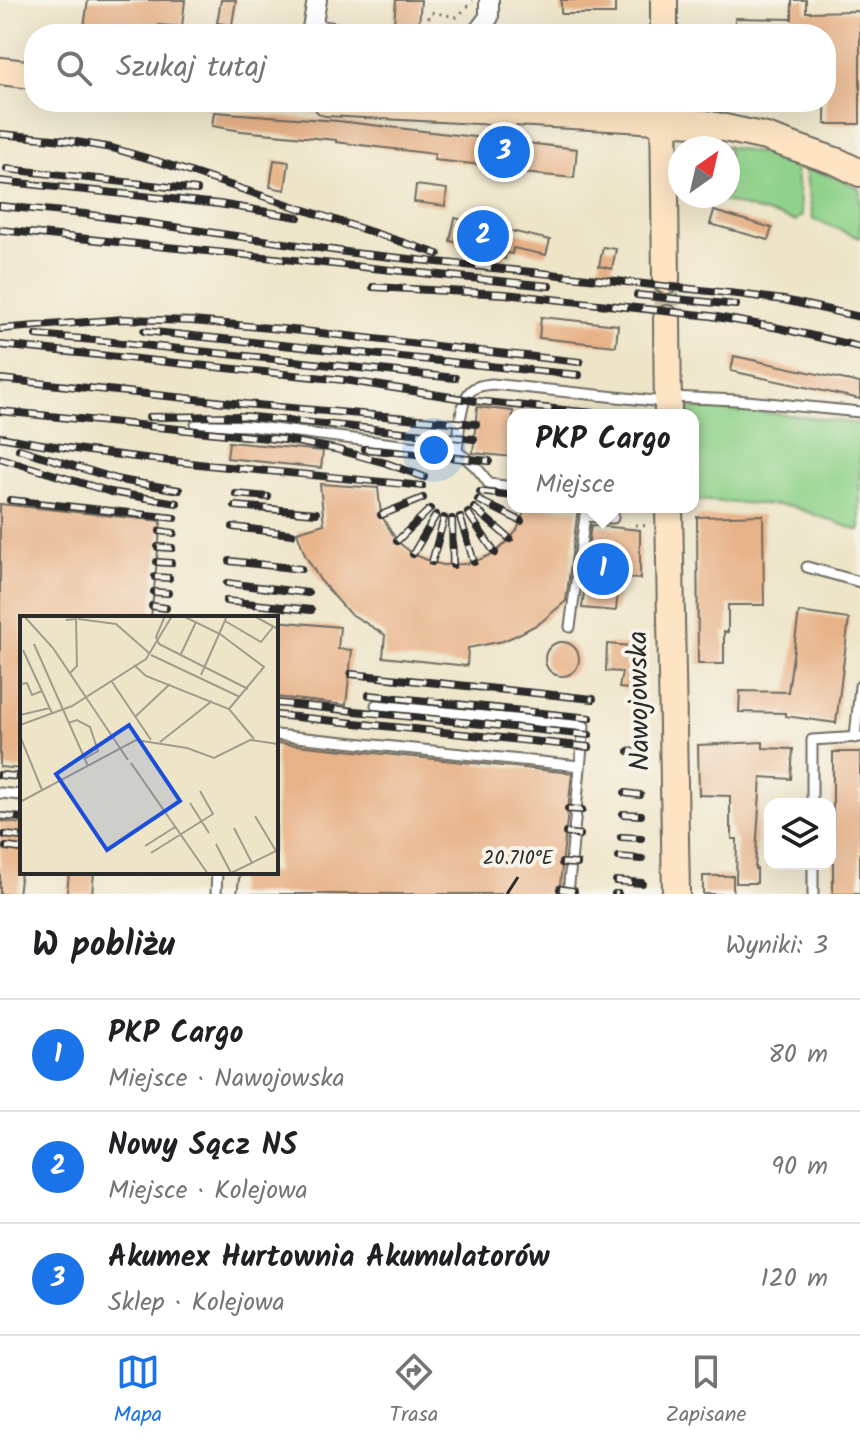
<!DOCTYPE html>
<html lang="pl">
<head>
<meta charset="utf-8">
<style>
	:root { --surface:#fff; --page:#f2f2f2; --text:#202124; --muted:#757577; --line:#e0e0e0; --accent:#1a73e8 }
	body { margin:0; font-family:Kalam,sans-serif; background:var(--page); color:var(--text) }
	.controls { position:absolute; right:24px; bottom:24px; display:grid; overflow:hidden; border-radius:16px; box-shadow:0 8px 32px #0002 }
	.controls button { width:72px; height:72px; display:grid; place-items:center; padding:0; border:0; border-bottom:2px solid var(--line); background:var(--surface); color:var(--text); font:40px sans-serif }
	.compass { position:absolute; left:668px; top:136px; width:72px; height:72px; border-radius:50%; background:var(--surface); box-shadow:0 8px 32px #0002; rotate:34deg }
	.you { position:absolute; left:434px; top:450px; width:28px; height:28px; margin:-20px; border:6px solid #fff; border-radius:50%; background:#1a73e8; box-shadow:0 0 0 12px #1a73e833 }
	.badge { display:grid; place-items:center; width:52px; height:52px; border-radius:50%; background:var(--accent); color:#fff; font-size:26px; font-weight:700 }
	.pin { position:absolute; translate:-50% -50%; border:4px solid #fff; box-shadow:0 2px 8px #0006 }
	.popup { position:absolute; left:507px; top:409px; width:192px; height:104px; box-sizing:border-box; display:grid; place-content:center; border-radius:16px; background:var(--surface); filter:drop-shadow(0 2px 6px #0005); font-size:26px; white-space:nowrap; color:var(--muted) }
	.popup b { font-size:30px; color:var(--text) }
	.popup::after { content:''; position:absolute; left:50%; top:100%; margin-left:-16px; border:16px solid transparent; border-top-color:var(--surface) }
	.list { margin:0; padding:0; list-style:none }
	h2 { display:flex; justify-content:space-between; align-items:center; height:104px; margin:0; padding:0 32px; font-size:34px }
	h2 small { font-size:26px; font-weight:400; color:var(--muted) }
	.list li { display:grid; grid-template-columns:52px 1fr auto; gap:24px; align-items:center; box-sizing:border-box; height:112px; padding:0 32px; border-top:2px solid var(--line) }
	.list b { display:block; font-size:30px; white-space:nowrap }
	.list p { margin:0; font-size:26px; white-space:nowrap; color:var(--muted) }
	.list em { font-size:26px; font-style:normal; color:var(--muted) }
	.icon { flex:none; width:44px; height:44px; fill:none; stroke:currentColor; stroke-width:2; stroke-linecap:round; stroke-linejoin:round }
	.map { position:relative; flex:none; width:860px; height:894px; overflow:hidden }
	.search { position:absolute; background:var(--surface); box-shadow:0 8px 32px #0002; left:24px; right:24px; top:24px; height:88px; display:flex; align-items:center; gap:20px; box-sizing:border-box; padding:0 28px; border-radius:32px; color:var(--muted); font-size:30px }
	.sheet { height:440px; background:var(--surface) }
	nav { display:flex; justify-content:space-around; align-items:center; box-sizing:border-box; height:112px; border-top:2px solid var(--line); background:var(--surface); font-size:22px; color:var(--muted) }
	nav a { display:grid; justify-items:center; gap:4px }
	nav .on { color:var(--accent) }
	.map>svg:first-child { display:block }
	.green { fill:#8fd28a; stroke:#5d7e5a; stroke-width:2 }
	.building { fill:#e8b288 }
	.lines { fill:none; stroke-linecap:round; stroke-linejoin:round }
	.secondary-tunnel { stroke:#c7c0a9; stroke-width:26; stroke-dasharray:26 13; stroke-linecap:butt }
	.lane-casing { stroke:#6f6c62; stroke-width:13 }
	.street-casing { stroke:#6f6c62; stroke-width:22 }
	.secondary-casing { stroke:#6f6c62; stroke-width:30 }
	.path { stroke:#6f6c62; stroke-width:3; stroke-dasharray:2 6; stroke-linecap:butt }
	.lane { stroke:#fff; stroke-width:9 }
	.street { stroke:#fff; stroke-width:18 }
	.secondary { stroke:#fde5c4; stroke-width:26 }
	.rail-casing { stroke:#2b2b2b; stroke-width:8 }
	.rail { stroke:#f7f3e8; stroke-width:5; stroke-dasharray:15; stroke-linecap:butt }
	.ticks { fill:none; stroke:#2b2b2b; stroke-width:3 }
	.labels { text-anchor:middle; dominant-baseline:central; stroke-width:8; stroke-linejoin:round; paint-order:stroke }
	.street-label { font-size:28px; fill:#2b2b2b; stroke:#f7f3e8 }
	.inset-road { fill:none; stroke:#a09b8a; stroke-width:2 }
	.view { fill:#1d4ed8; fill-opacity:0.15; stroke:#1d4ed8; stroke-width:4 }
	.inset-edge { fill:none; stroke:#2b2b2b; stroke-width:4 }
	.ticks-label { font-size:20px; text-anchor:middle; fill:#2b2b2b; stroke:#f7f3e8; stroke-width:8; stroke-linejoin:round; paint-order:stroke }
</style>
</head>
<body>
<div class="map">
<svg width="860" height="894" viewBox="0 0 860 894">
	<rect width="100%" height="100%" fill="#f7f3e8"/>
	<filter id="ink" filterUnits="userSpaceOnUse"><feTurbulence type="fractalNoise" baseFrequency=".0125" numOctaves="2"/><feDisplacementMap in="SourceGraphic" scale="16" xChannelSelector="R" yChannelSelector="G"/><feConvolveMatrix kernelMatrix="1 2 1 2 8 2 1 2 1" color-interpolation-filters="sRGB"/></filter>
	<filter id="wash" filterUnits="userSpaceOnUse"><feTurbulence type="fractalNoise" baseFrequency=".006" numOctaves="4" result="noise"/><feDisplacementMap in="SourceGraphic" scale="32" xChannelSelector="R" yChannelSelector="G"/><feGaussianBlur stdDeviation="1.8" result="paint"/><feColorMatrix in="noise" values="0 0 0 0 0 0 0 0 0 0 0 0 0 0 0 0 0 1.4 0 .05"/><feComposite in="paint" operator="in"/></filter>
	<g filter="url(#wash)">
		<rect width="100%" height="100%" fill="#eee5c9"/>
		<g class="green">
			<path d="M711,143L794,161L802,216L795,221L706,196H728V148H703Z"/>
			<path d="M806,168L838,178L860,189V238L813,219L805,170Z"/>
			<path d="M687,408L792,415L860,424V531L791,506L693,500V415H687Z"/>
		</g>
		<g id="blocks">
			<g class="building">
				<path d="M88,0H185L182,27L159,25L158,34H83Z"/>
				<path d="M221,0H236L232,25L217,23Z"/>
				<path d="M396,0H421L419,25L394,23Z"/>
				<rect x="561" y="0" width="54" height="14"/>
				<path d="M792,0H806V12L860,11V124H825L826,34H735V18L792,19Z"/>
				<path d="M214,112L338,121L577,149L574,178L512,172L513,168L434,160L435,154L336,142V140L241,131L212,126Z"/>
				<path d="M274,160L289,162L285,190L270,187Z"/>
				<path d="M416,185L447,189L445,206L414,202Z"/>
				<path d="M714,211L772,228L768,240L710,224Z"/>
				<path d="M455,218L550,240L546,255L513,248L512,254L506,253L505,259L486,255L487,249L450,241Z"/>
				<path d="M603,247L616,249L612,269L599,266Z"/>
				<path d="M541,317L618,325L616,346L539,338Z"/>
				<path d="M734,356L860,383V399L731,371Z"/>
				<path d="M477,407L513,411V457L473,453Z"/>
				<path d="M229,442L323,451L321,468L227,458Z"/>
				<path d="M320,484L378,488L381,515L397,541L413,554L432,562L443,565L464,564L474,562L495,553L510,539L517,530L526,507L578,509L566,601L540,623L517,635L503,641L468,648L467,666L383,657L385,635L348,612L320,580L305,555L297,532L324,524Z"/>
				<path d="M0,504L161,521L151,618H22V769L0,767Z"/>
				<path d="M763,515L764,605H728V632H724V664H698L697,517Z"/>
				<path d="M591,525L640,530V579L622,578V580H619L616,611L582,608L585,583L583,585Z"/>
				<path d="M799,612L849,619L836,723L785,716V713L739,712L740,691L788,692Z"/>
				<path d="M276,621L340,627L338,649L352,650L346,705L276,697Z"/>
				<circle cx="562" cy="659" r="17"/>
				<path d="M607,644L632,646L630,669H642V690L619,688L622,672L606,671Z"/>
				<path d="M763,742V748L793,749L791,779L761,777L755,869H757V883H736L737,839H732V828H730V796L699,795L698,745Z"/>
				<path d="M276,743L572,773L559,894H237L240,872H276Z"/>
				<rect x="833" y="752" width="27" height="142"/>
				<path d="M0,821L22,824V864L18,894H0Z"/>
				<path d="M69,872H94L92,894H67Z"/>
				<rect x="703" y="876" width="30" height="18"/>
			</g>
		</g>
	</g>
	<g filter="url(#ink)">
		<use href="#blocks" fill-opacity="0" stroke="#6f6c62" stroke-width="2"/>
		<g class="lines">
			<path class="secondary-tunnel" d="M666,280L667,319"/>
			<defs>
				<g id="lane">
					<path d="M671,397L736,400L860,412"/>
					<path d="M196,424L249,426L457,452C459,436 459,398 473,389C479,385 486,385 492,384L664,402"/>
					<path d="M457,452C471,460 480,470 489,484L513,487"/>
					<path d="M586,507L585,516L613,518V507"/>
					<path d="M807,567L860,582"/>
					<path d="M570,627L585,516"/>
					<path d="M376,705L584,726L568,894"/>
					<path d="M276,735L580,766"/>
					<path d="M855,738L860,686"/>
					<path d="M0,793L22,795"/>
					<path d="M812,804V740L860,737"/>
					<path d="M813,864V894"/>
					<path d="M216,893L217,872"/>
				</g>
				<g id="street">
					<path d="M312,29L345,34"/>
					<path d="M311,34L317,0"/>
					<path d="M476,34L489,17V0"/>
				</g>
				<g id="secondary">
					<path d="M664,0V34"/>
					<path d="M0,71L34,75"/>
					<path d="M327,102L629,118L706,124L766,137L838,162L860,173"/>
					<path d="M664,103L666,280"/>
					<path d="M667,319L668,415"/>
					<path d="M669,507L676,894"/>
				</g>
			</defs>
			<use href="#lane" class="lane-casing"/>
			<use href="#street" class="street-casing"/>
			<use href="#secondary" class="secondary-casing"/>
			<g class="path">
				<path d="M426,34L430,12L457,17L473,1"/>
				<path d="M635,525L649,526"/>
			</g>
			<use href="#lane" class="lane"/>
			<use href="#street" class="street"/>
			<use href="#secondary" class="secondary"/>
			<defs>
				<g id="rail">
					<path d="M0,134L64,140L112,148L157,161L438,254"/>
					<path d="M7,169L197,190"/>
					<path d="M0,181L219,204L298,217"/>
					<path d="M0,206L85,214L353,253L738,294L784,300L860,317"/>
					<path d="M0,230L549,286"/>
					<path d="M373,287L505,294L711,316L779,328L860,347"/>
					<path d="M637,295L736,305"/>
					<path d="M0,329L124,319L192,321L303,331L580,362"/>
					<path d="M144,331L579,375"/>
					<path d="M36,335L94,340L455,378"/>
					<path d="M0,345L344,380L476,401L612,415"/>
					<path d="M0,379L244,404L476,424"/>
					<path d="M0,411L286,440L335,449L386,463L424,477"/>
					<path d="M149,417L243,416L474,439"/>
					<path d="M0,437C139,462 281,471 422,486"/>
					<path d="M19,449L120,480L179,490"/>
					<path d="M365,449L489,461"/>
					<path d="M0,458L111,492L177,503"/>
					<path d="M480,492L513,496"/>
					<path d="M236,494L268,497"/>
					<path d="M10,500L175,518"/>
					<path d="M478,500L521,521"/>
					<path d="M235,506L316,513"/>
					<path d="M474,508L510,539"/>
					<path d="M468,513L495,553"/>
					<path d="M381,515L423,498"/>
					<path d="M460,517L474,562"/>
					<path d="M452,519L453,565"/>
					<path d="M233,527L292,534"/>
					<path d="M160,531L174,533"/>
					<path d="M397,541L430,509"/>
					<path d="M158,547L172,548"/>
					<path d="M413,554L436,515"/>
					<path d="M230,561L301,569"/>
					<path d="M157,562L171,563"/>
					<path d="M432,562L444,518"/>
					<path d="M155,577L169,578"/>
					<path d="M227,583L308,593"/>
					<path d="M154,592L168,593"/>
					<path d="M226,601L311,610"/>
					<path d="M152,606L166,608"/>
					<path d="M351,674L593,699"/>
					<path d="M369,695L590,718"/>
					<path d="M276,703L589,735"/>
					<path d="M276,715L589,747"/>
					<path d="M629,751L640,753"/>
					<path d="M0,775L22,777"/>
					<path d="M625,793L640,795"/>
					<path d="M568,809L582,810"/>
					<path d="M623,814L641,815"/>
					<path d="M0,816L22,818"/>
					<path d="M566,833L580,835"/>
					<path d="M5,835L22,837"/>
					<path d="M621,837L641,838"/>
					<path d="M6,847L22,849"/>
					<path d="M619,857L642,859"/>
					<path d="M562,863L577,864"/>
					<path d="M616,881L642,883"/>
					<path d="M560,889L574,891"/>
					<path d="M615,894H618"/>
				</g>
			</defs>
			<use href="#rail" class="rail-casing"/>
			<use href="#rail" class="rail"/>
		</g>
	</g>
	<path class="ticks" d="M507,894L518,877"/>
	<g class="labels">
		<g class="street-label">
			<text transform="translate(640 701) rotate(-91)">Nawojowska</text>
		</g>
	</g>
	<g transform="translate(20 616)">
		<rect width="258" height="258" fill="#eee5c9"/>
		<path class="inset-road" d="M4,0L33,32L108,144M145,0L136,21L139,28L228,73M163,0L200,18L244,51L209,93M234,0L258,13M58,3L96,8L129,37M46,4L56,3L57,50L49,58M205,5L241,26L253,11M14,28L68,150M3,34L32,97M161,38L176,6M131,39L220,81M114,49L126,60L209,93L234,123M181,59L207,0M92,66L131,124M0,68L7,67L12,79L22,75M0,99L30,92M116,100L150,68M48,107L57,104L70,111L78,135L64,143M0,109L52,90L126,43L152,0M0,120L22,174M140,126L192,85M111,147L188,258M0,186L116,124L167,132L194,142L230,124L258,128M170,187L189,217M235,200L256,235M214,212L232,247M196,228L211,257M125,230L155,211M131,237L193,198L180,175M209,258L258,234"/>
		<path class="view" d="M109,109L160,185L87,234L36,158Z"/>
		<rect width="258" height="258" class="inset-edge"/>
	</g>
	<g class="ticks-label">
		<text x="518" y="864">20.710°E</text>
	</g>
</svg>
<div class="controls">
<button><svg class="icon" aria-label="layers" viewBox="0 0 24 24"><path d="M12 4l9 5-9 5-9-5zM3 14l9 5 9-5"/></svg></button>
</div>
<svg class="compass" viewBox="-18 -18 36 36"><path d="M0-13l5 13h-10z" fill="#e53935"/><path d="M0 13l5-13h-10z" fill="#757577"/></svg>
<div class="you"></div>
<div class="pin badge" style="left:603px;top:569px">1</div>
<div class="popup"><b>PKP Cargo</b>Miejsce</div>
<div class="pin badge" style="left:483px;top:236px">2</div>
<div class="pin badge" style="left:504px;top:152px">3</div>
<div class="search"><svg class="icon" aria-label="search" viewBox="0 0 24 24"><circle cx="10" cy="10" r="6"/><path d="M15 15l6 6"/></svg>Szukaj tutaj</div>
</div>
<section class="sheet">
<h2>W pobliżu<small>Wyniki: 3</small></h2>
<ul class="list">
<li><span class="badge">1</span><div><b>PKP Cargo</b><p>Miejsce · Nawojowska</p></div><em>80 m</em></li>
<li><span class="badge">2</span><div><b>Nowy Sącz NS</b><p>Miejsce · Kolejowa</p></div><em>90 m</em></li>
<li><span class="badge">3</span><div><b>Akumex Hurtownia Akumulatorów</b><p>Sklep · Kolejowa</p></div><em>120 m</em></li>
</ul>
</section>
<nav>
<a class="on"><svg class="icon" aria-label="map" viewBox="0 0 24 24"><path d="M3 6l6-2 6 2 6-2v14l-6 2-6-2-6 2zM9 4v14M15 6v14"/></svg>Mapa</a>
<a><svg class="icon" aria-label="directions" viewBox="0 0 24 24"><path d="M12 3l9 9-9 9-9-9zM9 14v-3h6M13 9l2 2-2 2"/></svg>Trasa</a>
<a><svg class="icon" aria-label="saved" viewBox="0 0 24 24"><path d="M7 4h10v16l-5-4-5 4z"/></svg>Zapisane</a>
</nav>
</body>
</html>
